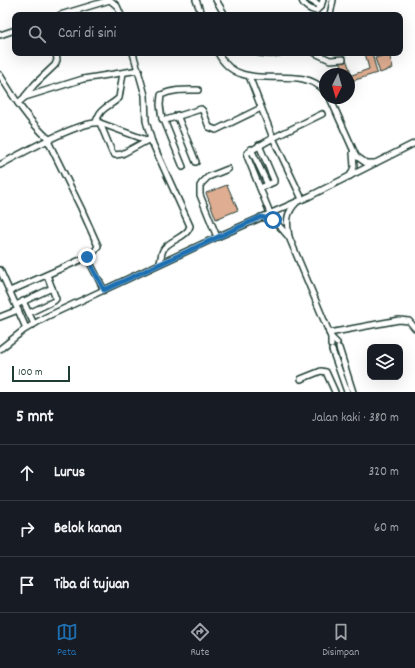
<!DOCTYPE html>
<html lang="id">
<head>
<meta charset="utf-8">
<style>
	:root { --surface:#171b24; --page:#20242c; --text:#f1f3f6; --muted:#9ea1a6; --line:#363941; --accent:#1f6fb2 }
	body { margin:0; font-family:Dekko,sans-serif; background:var(--page); color:var(--text) }
	.controls { position:absolute; right:12px; bottom:12px; display:grid; overflow:hidden; border-radius:8px; box-shadow:0 4px 16px #0002 }
	.controls button { width:36px; height:36px; display:grid; place-items:center; padding:0; border:0; border-bottom:1px solid var(--line); background:var(--surface); color:var(--text); font:20px sans-serif }
	.compass { position:absolute; left:319px; top:68px; width:36px; height:36px; border-radius:50%; background:var(--surface); box-shadow:0 4px 16px #0002; rotate:185deg }
	.scale { position:absolute; left:12px; bottom:10px; width:58px; box-sizing:border-box; padding-left:4px; border:2px solid #1f3d34; border-top:0; font-size:11px; line-height:14px; white-space:nowrap; color:#1f3d34; -webkit-text-stroke:3px #fff; paint-order:stroke }
	.stop { position:absolute; width:12px; height:12px; margin:-9px; border:3px solid #1f6fb2; border-radius:50%; background:#fff }
	.stop.end { background:#1f6fb2; border-color:#fff; box-shadow:0 1px 4px #0008 }
	.list { margin:0; padding:0; list-style:none }
	h2 { display:flex; justify-content:space-between; align-items:center; height:52px; margin:0; padding:0 16px; font-size:17px }
	h2 small { font-size:13px; font-weight:400; color:var(--muted) }
	.list li { display:grid; grid-template-columns:26px 1fr auto; gap:12px; align-items:center; box-sizing:border-box; height:56px; padding:0 16px; border-top:1px solid var(--line) }
	.list b { display:block; font-size:15px; white-space:nowrap }
	.list em { font-size:13px; font-style:normal; color:var(--muted) }
	.icon { flex:none; width:22px; height:22px; fill:none; stroke:currentColor; stroke-width:2; stroke-linecap:round; stroke-linejoin:round }
	.map { position:relative; flex:none; width:415px; height:392px; overflow:hidden }
	.search { position:absolute; background:var(--surface); box-shadow:0 4px 16px #0002; left:12px; right:12px; top:12px; height:44px; display:flex; align-items:center; gap:10px; box-sizing:border-box; padding:0 14px; border-radius:8px; color:var(--muted); font-size:15px }
	.sheet { height:220px; background:var(--surface) }
	nav { display:flex; justify-content:space-around; align-items:center; box-sizing:border-box; height:56px; border-top:1px solid var(--line); background:var(--surface); font-size:11px; color:var(--muted) }
	nav a { display:grid; justify-items:center; gap:2px }
	nav .on { color:var(--accent) }
	.map>svg:first-child { display:block }
	.building { fill:#dfad91; stroke:#1f3d34 }
	.lines { fill:none; stroke-linecap:round; stroke-linejoin:round }
	.minor-casing { stroke:#1f3d34; stroke-width:8 }
	.minor { stroke:#fff; stroke-width:5 }
	.route { stroke:#1f6fb2; stroke-width:5 }
</style>
</head>
<body>
<div class="map">
<svg width="415" height="392" viewBox="0 0 415 392">
	<rect width="100%" height="100%" fill="#fff"/>
	<filter id="ink" filterUnits="userSpaceOnUse"><feTurbulence type="fractalNoise" baseFrequency=".025" numOctaves="2"/><feDisplacementMap in="SourceGraphic" scale="8" xChannelSelector="R" yChannelSelector="G"/><feConvolveMatrix kernelMatrix="1 2 1 2 8 2 1 2 1" color-interpolation-filters="sRGB"/></filter>
	<g filter="url(#ink)">
		<g class="building">
			<path d="M365,53H372L377,73L349,82V74H345L340,61L346,59L352,75L369,69Z"/>
			<path d="M389,54L393,68L380,73L375,58Z"/>
			<path d="M227,185L238,210L216,219L206,193Z"/>
		</g>
		<g class="lines">
			<defs>
				<g id="minor">
					<path d="M196,0L202,15"/>
					<path d="M216,0L225,15"/>
					<path d="M302,0C303,5 310,10 316,11L321,6L323,0"/>
					<path d="M310,0L321,6"/>
					<path d="M60,15L110,0L117,6L121,15"/>
					<path d="M330,15L333,0"/>
					<path d="M0,35L15,30"/>
					<path d="M133,53L145,95L146,121L152,142L190,226C187,238 168,240 163,250C161,254 161,259 160,263"/>
					<path d="M218,53C241,98 297,60 325,91"/>
					<path d="M260,53L271,54L278,53"/>
					<path d="M315,53L330,60L343,59"/>
					<path d="M0,75C14,98 29,122 50,140"/>
					<path d="M249,76L273,138L302,199"/>
					<path d="M198,90C186,90 173,89 161,95L160,105L162,119L166,120L201,109L203,111L209,127L216,130L261,108"/>
					<path d="M25,96L35,84L55,65L57,60L56,53"/>
					<path d="M330,98L356,156L366,163H375"/>
					<path d="M18,103L25,97L83,79L139,70"/>
					<path d="M177,115L196,162"/>
					<path d="M164,120L183,167"/>
					<path d="M96,122C101,106 108,108 119,98L123,73"/>
					<path d="M100,123L112,152L115,155L122,154L148,140"/>
					<path d="M259,145L274,180V182L260,188"/>
					<path d="M251,149L268,185"/>
					<path d="M0,165C18,155 82,120 100,123L152,142"/>
					<path d="M350,176L354,167L353,153"/>
					<path d="M296,203C285,214 287,224 289,237L331,337V345"/>
					<path d="M270,213L247,156V153L273,138L322,114"/>
					<path d="M261,217C276,220 279,226 289,237"/>
					<path d="M217,237L200,195V186L202,183L208,177L228,169"/>
					<path d="M87,257L104,290"/>
					<path d="M0,270L26,328"/>
					<path d="M10,291L87,257L95,251L98,246L81,208L48,141"/>
					<path d="M23,301L34,324"/>
					<path d="M16,305L52,288"/>
					<path d="M29,313L54,301L56,299L47,275"/>
					<path d="M0,317L18,310"/>
					<path d="M329,333L399,320L409,321L415,328"/>
					<path d="M331,337L337,343"/>
					<path d="M339,348L353,392"/>
					<path d="M0,349L24,330L46,317L217,237L310,196L415,143"/>
					<path d="M332,350L347,392"/>
					<path d="M301,379L321,371L326,372L335,392"/>
				</g>
			</defs>
			<use href="#minor" class="minor-casing"/>
			<use href="#minor" class="minor"/>
		</g>
	</g>
	<g class="lines" filter="url(#ink)">
		<path class="route" d="M87,257L104,290L261,217L273,220"/>
	</g>
</svg>
<div class="controls">
<button><svg class="icon" aria-label="layers" viewBox="0 0 24 24"><path d="M12 4l9 5-9 5-9-5zM3 14l9 5 9-5"/></svg></button>
</div>
<svg class="compass" viewBox="-18 -18 36 36"><path d="M0-13l5 13h-10z" fill="#e53935"/><path d="M0 13l5-13h-10z" fill="#9ea1a6"/></svg>
<div class="scale">100 m</div>
<div class="stop" style="left:273px;top:220px"></div>
<div class="stop end" style="left:87px;top:257px"></div>
<div class="search"><svg class="icon" aria-label="search" viewBox="0 0 24 24"><circle cx="10" cy="10" r="6"/><path d="M15 15l6 6"/></svg>Cari di sini</div>
</div>
<section class="sheet">
<h2>5 mnt<small>Jalan kaki · 380 m</small></h2>
<ul class="list">
<li><svg class="icon" aria-label="ahead" viewBox="0 0 24 24"><path d="M12 20V5M6 11l6-6 6 6"/></svg><div><b>Lurus</b></div><em>320 m</em></li>
<li><svg class="icon" aria-label="right" viewBox="0 0 24 24"><path d="M7 20v-9h11M14 6l5 5-5 5"/></svg><div><b>Belok kanan</b></div><em>60 m</em></li>
<li><svg class="icon" aria-label="arrive" viewBox="0 0 24 24"><path d="M6 21V4h12l-3 4 3 4H6"/></svg><div><b>Tiba di tujuan</b></div></li>
</ul>
</section>
<nav>
<a class="on"><svg class="icon" aria-label="map" viewBox="0 0 24 24"><path d="M3 6l6-2 6 2 6-2v14l-6 2-6-2-6 2zM9 4v14M15 6v14"/></svg>Peta</a>
<a><svg class="icon" aria-label="directions" viewBox="0 0 24 24"><path d="M12 3l9 9-9 9-9-9zM9 14v-3h6M13 9l2 2-2 2"/></svg>Rute</a>
<a><svg class="icon" aria-label="saved" viewBox="0 0 24 24"><path d="M7 4h10v16l-5-4-5 4z"/></svg>Disimpan</a>
</nav>
</body>
</html>
